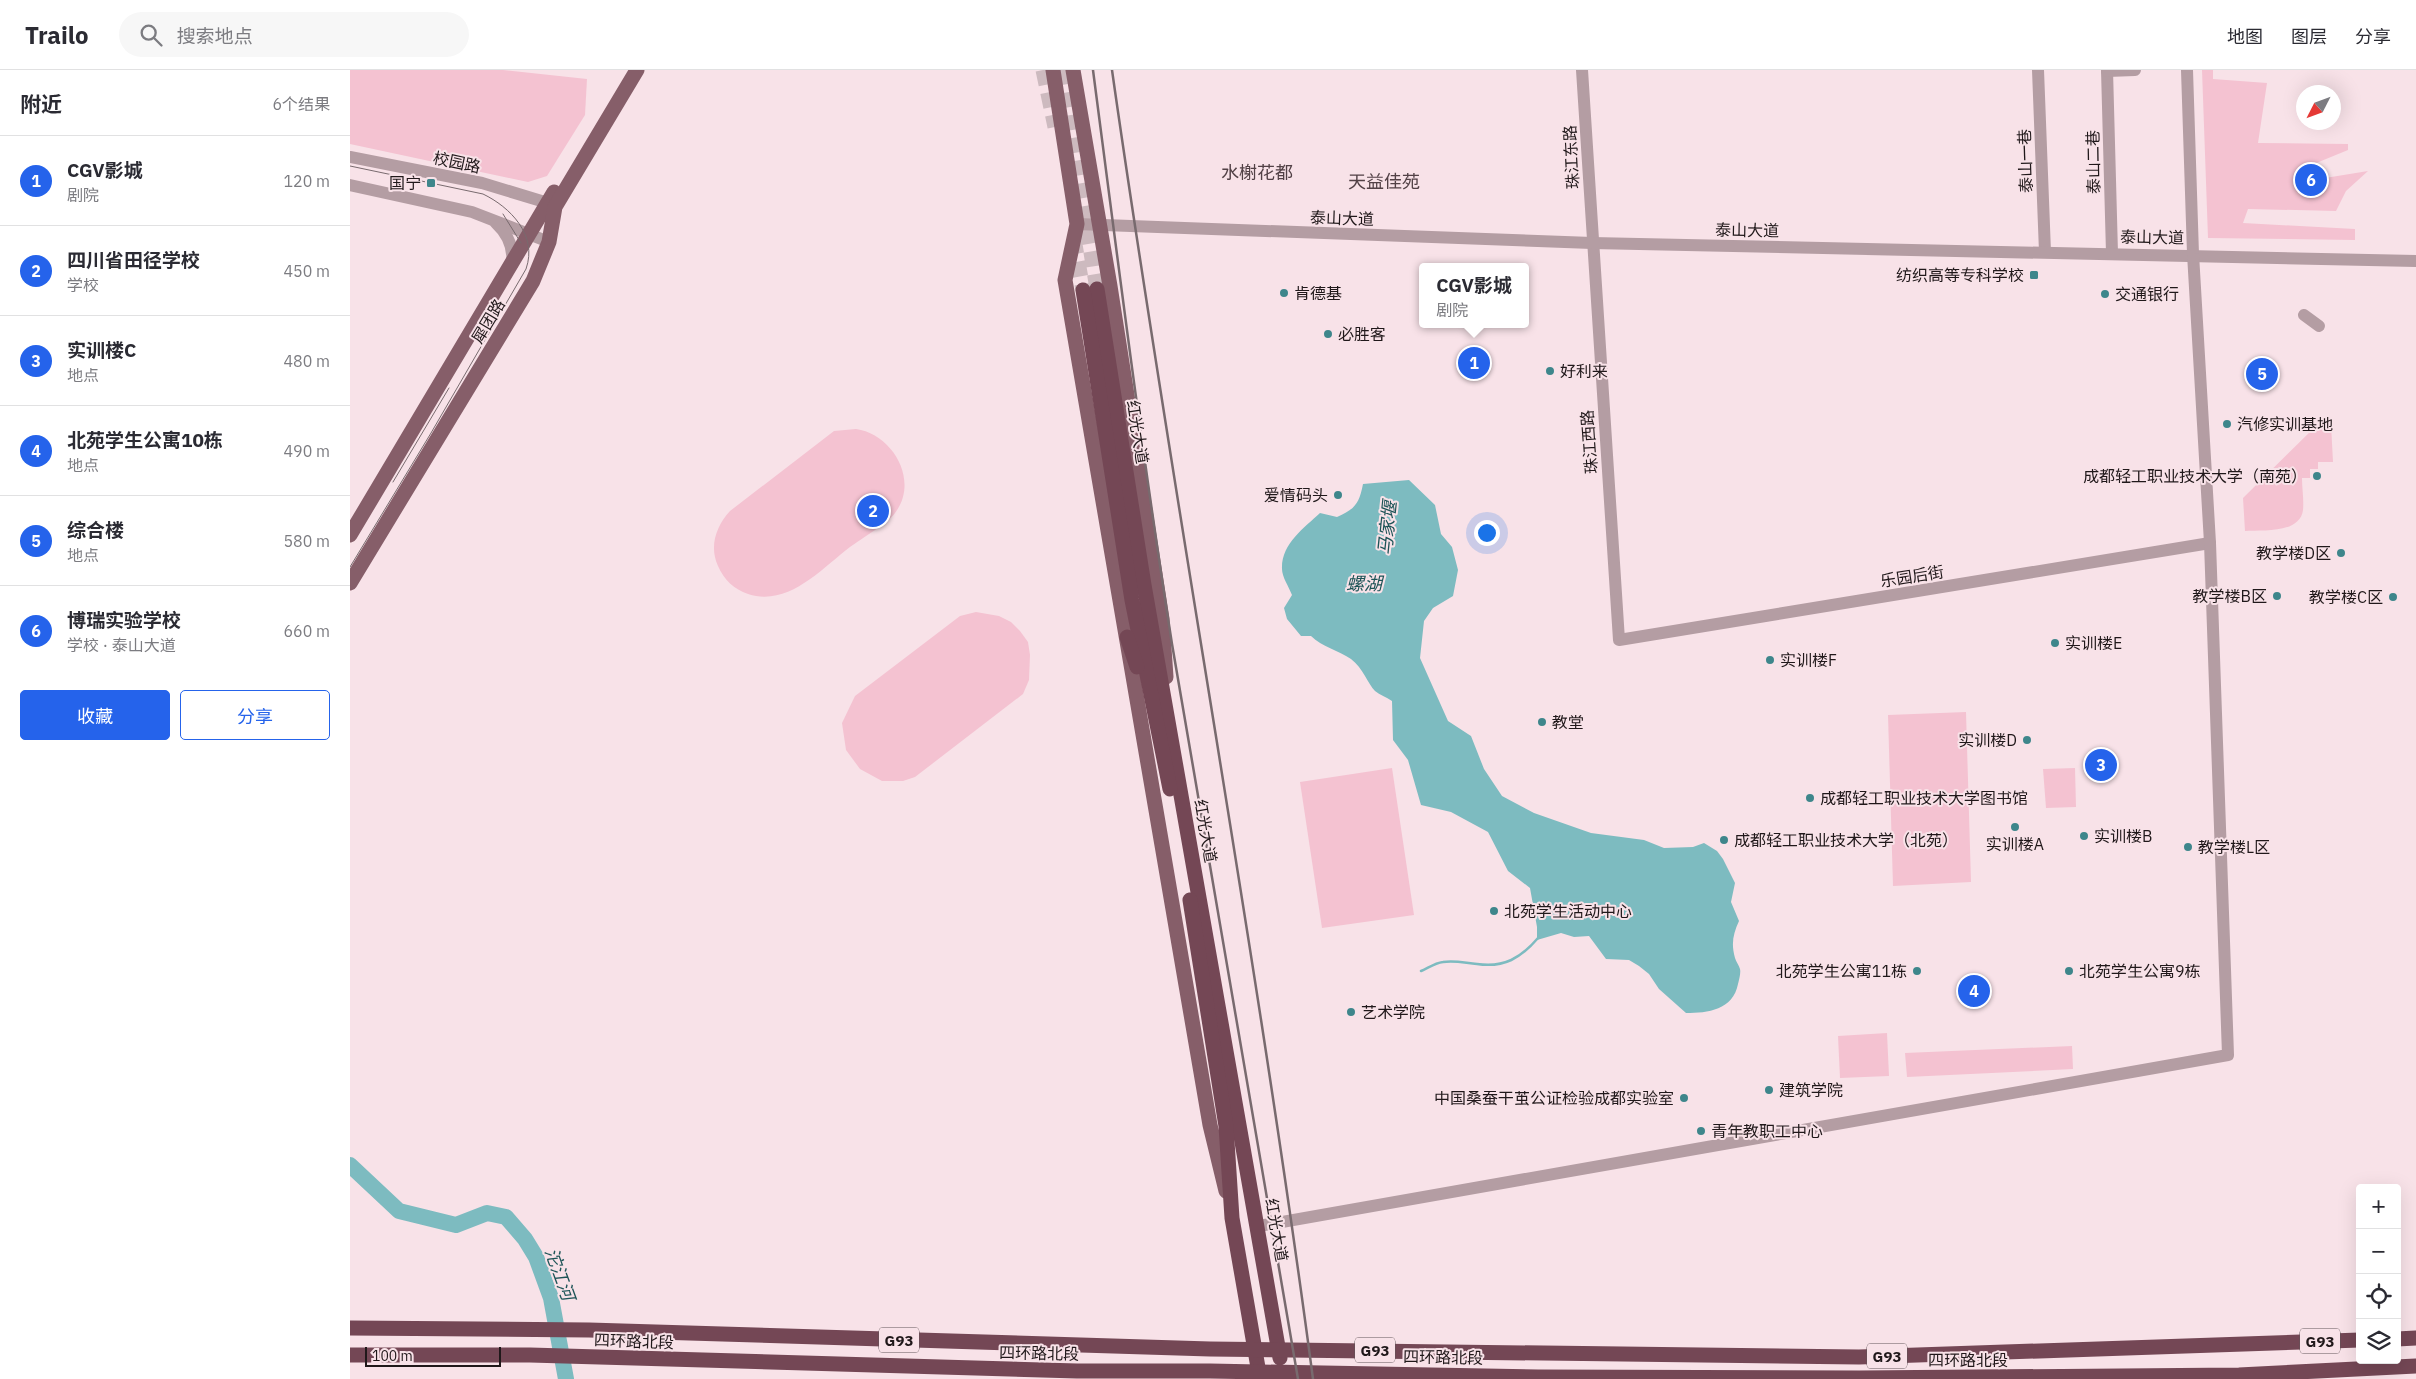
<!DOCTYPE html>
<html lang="zh">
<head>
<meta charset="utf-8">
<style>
	:root { --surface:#fff; --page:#f7f7f7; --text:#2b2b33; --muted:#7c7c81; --line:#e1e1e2; --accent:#2563eb }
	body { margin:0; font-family:"IBM Plex Sans","Noto Sans SC",sans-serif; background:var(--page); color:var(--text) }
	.controls { position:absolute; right:15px; bottom:15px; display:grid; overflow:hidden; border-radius:5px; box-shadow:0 5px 20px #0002 }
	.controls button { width:45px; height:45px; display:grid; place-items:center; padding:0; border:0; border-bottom:1px solid var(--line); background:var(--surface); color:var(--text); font:25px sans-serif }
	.compass { position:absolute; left:1946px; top:15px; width:45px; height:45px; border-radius:50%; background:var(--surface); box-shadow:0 5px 20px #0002; rotate:228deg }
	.scale { position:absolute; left:15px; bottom:12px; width:136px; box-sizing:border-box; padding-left:5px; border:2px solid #20181a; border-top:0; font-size:14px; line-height:18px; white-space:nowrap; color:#20181a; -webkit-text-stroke:4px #f8e2e8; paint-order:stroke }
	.you { position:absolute; left:1136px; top:462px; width:18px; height:18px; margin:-12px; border:4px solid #fff; border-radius:50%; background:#1a73e8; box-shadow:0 0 0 8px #1a73e833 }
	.badge { display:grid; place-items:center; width:32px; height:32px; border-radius:50%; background:var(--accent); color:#fff; font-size:16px; font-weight:700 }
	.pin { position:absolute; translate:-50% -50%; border:2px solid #fff; box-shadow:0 1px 5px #0006 }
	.popup { position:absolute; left:1069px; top:193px; width:110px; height:65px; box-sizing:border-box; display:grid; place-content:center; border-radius:5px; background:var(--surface); filter:drop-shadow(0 1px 4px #0005); font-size:16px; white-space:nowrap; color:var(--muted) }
	.popup b { font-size:19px; color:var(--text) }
	.popup::after { content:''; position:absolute; left:50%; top:100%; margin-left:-10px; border:10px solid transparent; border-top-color:var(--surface) }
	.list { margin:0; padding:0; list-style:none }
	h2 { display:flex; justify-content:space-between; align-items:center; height:65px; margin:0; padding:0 20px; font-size:21px }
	h2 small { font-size:16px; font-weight:400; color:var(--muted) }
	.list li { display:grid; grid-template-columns:32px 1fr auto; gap:15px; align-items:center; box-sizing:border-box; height:90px; padding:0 20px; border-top:1px solid var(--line) }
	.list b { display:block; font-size:19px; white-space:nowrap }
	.list p { margin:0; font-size:16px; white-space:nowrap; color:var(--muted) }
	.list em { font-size:16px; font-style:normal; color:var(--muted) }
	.actions { display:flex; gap:10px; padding:15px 20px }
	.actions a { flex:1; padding:11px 0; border:1px solid var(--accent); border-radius:5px; text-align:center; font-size:18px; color:var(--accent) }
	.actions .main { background:var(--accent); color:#fff }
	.icon { flex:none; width:28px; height:28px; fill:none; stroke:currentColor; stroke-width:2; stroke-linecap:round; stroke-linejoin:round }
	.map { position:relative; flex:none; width:2066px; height:1309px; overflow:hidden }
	header { display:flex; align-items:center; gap:30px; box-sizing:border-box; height:70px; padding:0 25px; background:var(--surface); border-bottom:1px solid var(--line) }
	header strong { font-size:24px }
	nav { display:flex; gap:28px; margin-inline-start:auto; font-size:18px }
	.search { width:350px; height:45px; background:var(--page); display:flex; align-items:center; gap:12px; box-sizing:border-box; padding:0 18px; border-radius:28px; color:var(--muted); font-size:19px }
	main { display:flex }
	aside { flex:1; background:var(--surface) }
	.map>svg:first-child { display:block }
	.green { fill:#f4c2d1 }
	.water { fill:#7dbbc0 }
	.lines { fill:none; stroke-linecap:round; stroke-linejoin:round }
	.stream { stroke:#7dbbc0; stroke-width:2.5 }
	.river { stroke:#7dbbc0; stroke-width:16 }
	.highway-tunnel { stroke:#cdbabf; stroke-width:15; stroke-dasharray:15 8; stroke-linecap:butt }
	.minor { stroke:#b49da3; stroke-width:12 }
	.major { stroke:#865e69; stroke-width:15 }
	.highway { stroke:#744755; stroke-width:15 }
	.tram { stroke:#786a6e; stroke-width:1 }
	.rail { stroke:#786a6e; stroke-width:2.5 }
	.poi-dot { fill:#3e868b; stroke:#f8e2e8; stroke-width:2 }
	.labels { text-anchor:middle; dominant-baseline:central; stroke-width:4; stroke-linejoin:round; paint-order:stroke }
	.shield { fill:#f8e2e8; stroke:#615558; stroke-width:1 }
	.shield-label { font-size:15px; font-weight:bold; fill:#20181a }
	.street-label { font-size:16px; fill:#20181a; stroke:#f8e2e8 }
	.poi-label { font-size:16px; fill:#20181a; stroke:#f8e2e8; text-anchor:start }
	.neighbourhood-label { font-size:18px; fill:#524146; stroke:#f8e2e8 }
	.water-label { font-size:18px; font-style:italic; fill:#1c5356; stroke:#f8e2e8 }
</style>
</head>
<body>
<header>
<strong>Trailo</strong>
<div class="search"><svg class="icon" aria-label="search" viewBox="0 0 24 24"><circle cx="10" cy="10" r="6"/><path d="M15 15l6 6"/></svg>搜索地点</div>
<nav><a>地图</a><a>图层</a><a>分享</a></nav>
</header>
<main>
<aside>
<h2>附近<small>6个结果</small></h2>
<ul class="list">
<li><span class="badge">1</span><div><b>CGV影城</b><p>剧院</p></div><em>120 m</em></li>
<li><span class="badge">2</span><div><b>四川省田径学校</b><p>学校</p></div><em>450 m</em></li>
<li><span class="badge">3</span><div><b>实训楼C</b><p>地点</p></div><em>480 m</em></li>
<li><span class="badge">4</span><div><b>北苑学生公寓10栋</b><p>地点</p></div><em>490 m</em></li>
<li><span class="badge">5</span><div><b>综合楼</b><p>地点</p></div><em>580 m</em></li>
<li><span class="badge">6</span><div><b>博瑞实验学校</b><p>学校 · 泰山大道</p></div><em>660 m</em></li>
</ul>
<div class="actions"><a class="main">收藏</a><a>分享</a></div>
</aside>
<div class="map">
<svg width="2066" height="1309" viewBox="0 0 2066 1309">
	<rect width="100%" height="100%" fill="#f8e2e8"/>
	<g class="green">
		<path d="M0,0H153L237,9L235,45L197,106L178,112L0,74Z"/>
		<path d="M1852,0H1863V9L1917,13L1908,73L1998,74V80L1959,96L1963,110L2018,101L1996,121L1986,141L1898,139L1893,153L2005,159V170L1858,168Z"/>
		<path d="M1981,354L1983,392H1968V399H1960V408H1952C1952,418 1954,430 1953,440C1950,464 1912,460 1895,461L1893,428L1967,355Z"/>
		<path d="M506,359C542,364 570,410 545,443C538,453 511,469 500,477C470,500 438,537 398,524C384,519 374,510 368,496C359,477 366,456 380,441L484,361Z"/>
		<path d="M626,542L649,546L661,552L670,561L678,572L680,585L679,610L673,624L565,707L553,711H532L510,699L496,680L492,653L505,626L610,546Z"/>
		<path d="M1616,642L1621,812L1543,816L1538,645Z"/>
		<path d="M1042,698L1064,845L972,858L950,712Z"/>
		<path d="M1725,698L1726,737L1696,738L1693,699Z"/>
		<path d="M1537,963L1539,1006L1490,1008L1488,966Z"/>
		<path d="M1722,976L1723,999L1557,1007L1555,983Z"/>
	</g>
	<path class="water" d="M1059,410L1085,435L1091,464L1102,477L1108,500L1103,526L1083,538L1074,551L1070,588L1098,651L1121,666L1134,699L1152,726L1184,743L1241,763L1294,770L1314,778L1343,777L1354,773L1367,781L1373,789L1385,813L1381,832L1389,851C1383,864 1381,874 1385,888C1386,892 1389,895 1390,899C1391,903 1389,910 1388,914C1383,940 1358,943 1336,943L1309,919L1299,904L1289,896L1279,890L1256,889L1239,866L1224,867L1211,863L1187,870V857L1180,818L1158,801L1138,762L1101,742L1071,735L1058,690L1043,670L1042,631C1036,627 1030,625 1025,621C1018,614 1013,598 1001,589C988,580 972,577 961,566H951L937,549L934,538L942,525C939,517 932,507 932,499C931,474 954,458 970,443L987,447C1005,439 1009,434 1013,414Z"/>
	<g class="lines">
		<path class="stream" d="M1071,901C1078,898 1085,893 1093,892C1105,890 1115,893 1127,894C1154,898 1171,888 1188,868"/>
		<path class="river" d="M0,1095L49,1141L106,1155L137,1143L156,1147L175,1169L186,1187L201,1228L216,1309"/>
		<g class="highway-tunnel">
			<path d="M693,0L705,57"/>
			<path d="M711,0L747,219"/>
			<path d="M724,169L733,220"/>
		</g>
		<g class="minor">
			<path d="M1232,0L1269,570L1860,473"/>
			<path d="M1688,0L1695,182"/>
			<path d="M1757,0L1762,183"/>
			<path d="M1757,1L1785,0"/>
			<path d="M0,87L132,113L198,133L205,137"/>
			<path d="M0,115L122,142L199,172"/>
			<path d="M146,153C159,165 164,178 162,195"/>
			<path d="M727,154L1242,173L2066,191"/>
			<path d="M1954,245L1969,256"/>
			<path d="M909,1156L1878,985L1860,473L1843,184L1837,0"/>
		</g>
		<g class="major">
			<path d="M703,0L727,154L715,210L860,1055L876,1121"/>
			<path d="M723,0L760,216L812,549L816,607"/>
			<path d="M0,465L204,122"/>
			<path d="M0,513L183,211L199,172L205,137L287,0"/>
		</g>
		<g class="highway">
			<path d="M747,219L794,515L930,1288"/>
			<path d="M733,220L782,530L820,719"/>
			<path d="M777,567L787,597"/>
			<path d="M840,830L876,1056L882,1148L910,1309"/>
			<path d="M0,1258L239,1260L860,1279L1509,1287L2010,1270"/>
			<path d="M2047,1269L2066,1268"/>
			<path d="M0,1285H180L727,1301H860L1188,1307L1509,1308L1889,1305L2066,1296"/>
		</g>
		<g class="tram">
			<path d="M0,96L133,124C160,137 188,165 176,199L81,363L0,497"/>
			<path d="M153,144L171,173"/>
			<path d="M43,412L99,318"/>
		</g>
		<g class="rail">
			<path d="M743,0C768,192 792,383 822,574C862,819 904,1064 948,1309"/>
			<path d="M762,0C824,437 905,871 963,1309"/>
		</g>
	</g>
	<g class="poi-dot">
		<rect x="76" y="108" width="10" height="10" rx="2.5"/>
		<rect x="1679" y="200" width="10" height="10" rx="2.5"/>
		<circle cx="934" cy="223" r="5"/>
		<circle cx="1755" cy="224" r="5"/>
		<circle cx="978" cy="264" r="5"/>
		<circle cx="1200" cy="301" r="5"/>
		<circle cx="1877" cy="354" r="5"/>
		<circle cx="1967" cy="406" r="5"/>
		<circle cx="988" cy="425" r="5"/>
		<circle cx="1991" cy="483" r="5"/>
		<circle cx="1927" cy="526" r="5"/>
		<circle cx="2043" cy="527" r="5"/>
		<circle cx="1705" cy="573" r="5"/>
		<circle cx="1420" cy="590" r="5"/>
		<circle cx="1192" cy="652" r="5"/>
		<circle cx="1677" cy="670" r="5"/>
		<circle cx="1460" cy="728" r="5"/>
		<circle cx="1665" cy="757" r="5"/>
		<circle cx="1734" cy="766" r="5"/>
		<circle cx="1374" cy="770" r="5"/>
		<circle cx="1838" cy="777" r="5"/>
		<circle cx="1144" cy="841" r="5"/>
		<circle cx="1567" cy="901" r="5"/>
		<circle cx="1719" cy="901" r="5"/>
		<circle cx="1001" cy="942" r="5"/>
		<circle cx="1419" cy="1020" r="5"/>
		<circle cx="1334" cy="1028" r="5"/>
		<circle cx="1351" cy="1061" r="5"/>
	</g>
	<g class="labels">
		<g class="shield">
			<rect x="529" y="1257.5" width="40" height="25" rx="4"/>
			<rect x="1950" y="1258.5" width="40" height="25" rx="4"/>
			<rect x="1005" y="1267.5" width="40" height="25" rx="4"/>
			<rect x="1517" y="1273.5" width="40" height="25" rx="4"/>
		</g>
		<g class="shield-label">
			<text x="549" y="1270">G93</text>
			<text x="1970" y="1271">G93</text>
			<text x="1025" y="1280">G93</text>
			<text x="1537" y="1286">G93</text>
		</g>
		<g class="street-label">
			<text transform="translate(1221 87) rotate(-93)">珠江东路</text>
			<text transform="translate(1675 91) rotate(-92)">泰山一巷</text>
			<text transform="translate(107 92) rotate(12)">校园路</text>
			<text transform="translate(1743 92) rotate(-91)">泰山二巷</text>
			<text transform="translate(992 148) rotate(2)">泰山大道</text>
			<text transform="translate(1397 160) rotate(1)">泰山大道</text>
			<text transform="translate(1802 167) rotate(1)">泰山大道</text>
			<text transform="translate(138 251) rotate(-59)">犀团路</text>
			<text transform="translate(788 362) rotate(81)">红光大道</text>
			<text transform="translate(1239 372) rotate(-94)">珠江西路</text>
			<text transform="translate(1562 506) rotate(-9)">乐园后街</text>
			<text transform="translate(856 761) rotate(80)">红光大道</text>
			<text transform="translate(927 1160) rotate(80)">红光大道</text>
			<text transform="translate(284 1271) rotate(2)">四环路北段</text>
			<text transform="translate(689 1283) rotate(1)">四环路北段</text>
			<text transform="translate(1093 1287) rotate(1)">四环路北段</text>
			<text x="1618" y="1290">四环路北段</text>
		</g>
		<g class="poi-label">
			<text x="71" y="113" text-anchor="end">国宁</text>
			<text x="1674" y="205" text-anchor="end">纺织高等专科学校</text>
			<text x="944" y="223">肯德基</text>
			<text x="1765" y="224">交通银行</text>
			<text x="988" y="264">必胜客</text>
			<text x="1210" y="301">好利来</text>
			<text x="1887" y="354">汽修实训基地</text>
			<text x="1957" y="406" text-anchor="end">成都轻工职业技术大学（南苑）</text>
			<text x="978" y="425" text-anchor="end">爱情码头</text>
			<text x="1981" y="483" text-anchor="end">教学楼D区</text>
			<text x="1917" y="526" text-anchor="end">教学楼B区</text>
			<text x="2033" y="527" text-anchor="end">教学楼C区</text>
			<text x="1715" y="573">实训楼E</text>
			<text x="1430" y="590">实训楼F</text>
			<text x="1202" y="652">教堂</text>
			<text x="1667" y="670" text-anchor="end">实训楼D</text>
			<text x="1470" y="728">成都轻工职业技术大学图书馆</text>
			<text x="1744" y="766">实训楼B</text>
			<text x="1384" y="770">成都轻工职业技术大学（北苑）</text>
			<text x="1665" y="774" text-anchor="middle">实训楼A</text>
			<text x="1848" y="777">教学楼L区</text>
			<text x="1154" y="841">北苑学生活动中心</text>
			<text x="1557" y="901" text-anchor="end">北苑学生公寓11栋</text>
			<text x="1729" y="901">北苑学生公寓9栋</text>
			<text x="1011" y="942">艺术学院</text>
			<text x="1429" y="1020">建筑学院</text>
			<text x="1324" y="1028" text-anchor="end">中国桑蚕干茧公证检验成都实验室</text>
			<text x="1361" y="1061">青年教职工中心</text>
		</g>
		<g class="neighbourhood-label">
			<text x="907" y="102">水榭花都</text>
			<text x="1034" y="111">天益佳苑</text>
		</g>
		<g class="water-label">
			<text transform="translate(1037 458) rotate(-84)">马家堰</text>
			<text x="1014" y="513">螺湖</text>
			<text transform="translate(210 1204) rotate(70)">沱江河</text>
		</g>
	</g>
</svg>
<div class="controls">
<button>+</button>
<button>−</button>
<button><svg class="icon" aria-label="locate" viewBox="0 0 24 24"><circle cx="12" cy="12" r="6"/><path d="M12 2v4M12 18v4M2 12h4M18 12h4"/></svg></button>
<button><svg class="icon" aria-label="layers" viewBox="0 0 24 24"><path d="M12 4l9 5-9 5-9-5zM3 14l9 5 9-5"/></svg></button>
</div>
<svg class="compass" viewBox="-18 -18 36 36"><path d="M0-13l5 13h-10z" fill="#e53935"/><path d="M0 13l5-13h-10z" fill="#7c7c81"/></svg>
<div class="scale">100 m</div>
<div class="you"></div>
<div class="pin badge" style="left:1124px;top:293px">1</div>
<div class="popup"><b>CGV影城</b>剧院</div>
<div class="pin badge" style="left:523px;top:441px">2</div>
<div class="pin badge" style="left:1751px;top:695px">3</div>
<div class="pin badge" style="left:1624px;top:921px">4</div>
<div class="pin badge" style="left:1912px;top:304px">5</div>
<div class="pin badge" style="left:1961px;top:110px">6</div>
</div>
</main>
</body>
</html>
